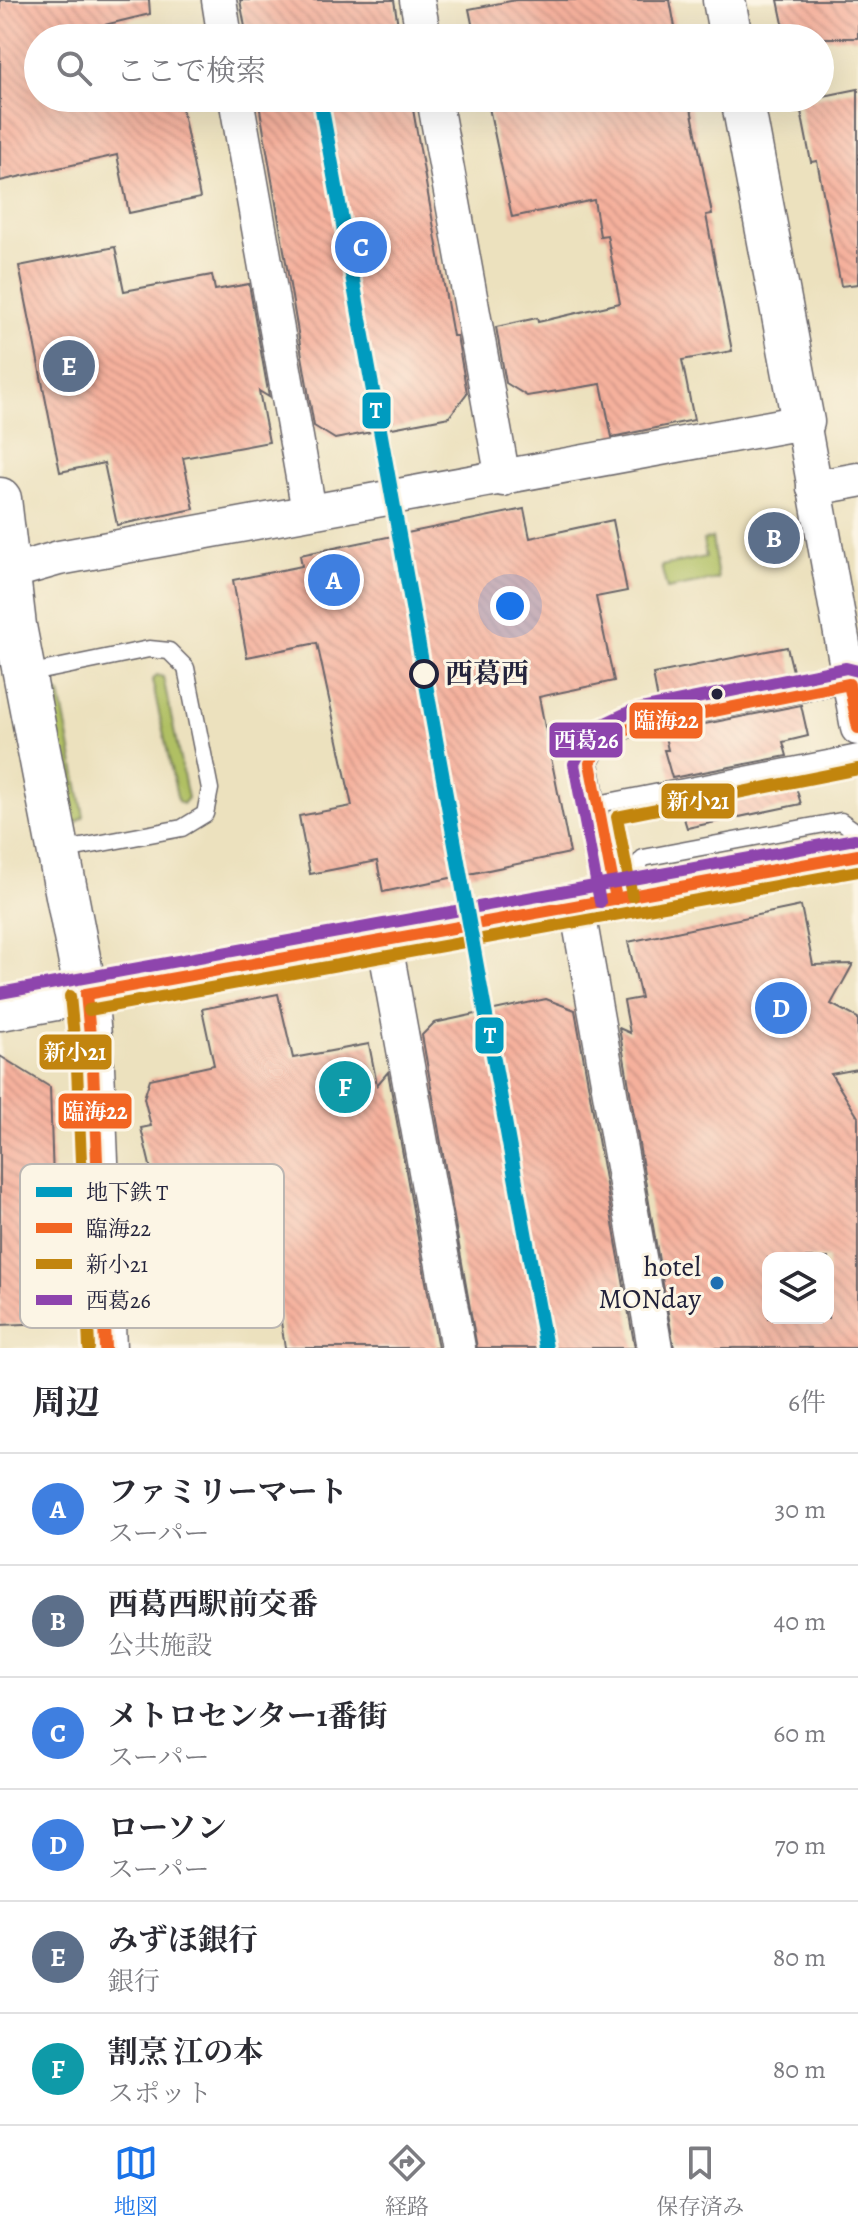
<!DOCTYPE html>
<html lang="ja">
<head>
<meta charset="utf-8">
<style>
	:root { --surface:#fff; --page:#f2f2f3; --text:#2b2b33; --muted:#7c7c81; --line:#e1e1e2; --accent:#1a73e8 }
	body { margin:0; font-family:Alegreya,"Noto Serif JP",serif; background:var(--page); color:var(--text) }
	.controls { position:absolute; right:24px; bottom:24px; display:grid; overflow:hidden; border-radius:16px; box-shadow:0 8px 32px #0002 }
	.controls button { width:72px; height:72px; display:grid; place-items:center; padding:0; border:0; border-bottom:2px solid var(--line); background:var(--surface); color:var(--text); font:40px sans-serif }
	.you { position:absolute; left:510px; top:606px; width:28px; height:28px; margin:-20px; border:6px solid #fff; border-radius:50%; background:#1a73e8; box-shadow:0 0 0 12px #1a73e833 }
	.badge { display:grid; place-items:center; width:52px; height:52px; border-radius:50%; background:var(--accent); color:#fff; font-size:26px; font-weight:700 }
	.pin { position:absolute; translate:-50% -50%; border:4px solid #fff; box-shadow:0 2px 8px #0006 }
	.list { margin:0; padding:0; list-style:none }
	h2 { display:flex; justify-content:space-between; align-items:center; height:104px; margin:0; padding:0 32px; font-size:34px }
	h2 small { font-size:26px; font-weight:400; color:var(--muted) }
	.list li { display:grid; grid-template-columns:52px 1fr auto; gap:24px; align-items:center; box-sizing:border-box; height:112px; padding:0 32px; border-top:2px solid var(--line) }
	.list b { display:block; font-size:30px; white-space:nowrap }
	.list p { margin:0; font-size:26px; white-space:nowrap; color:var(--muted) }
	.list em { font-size:26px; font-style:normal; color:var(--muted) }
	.icon { flex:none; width:44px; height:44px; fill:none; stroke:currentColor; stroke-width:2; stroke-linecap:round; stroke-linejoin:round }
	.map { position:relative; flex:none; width:858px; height:1348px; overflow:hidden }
	.search { position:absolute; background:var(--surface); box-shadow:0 8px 32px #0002; left:24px; right:24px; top:24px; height:88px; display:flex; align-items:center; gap:20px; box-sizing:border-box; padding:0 28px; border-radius:44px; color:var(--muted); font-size:30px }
	.sheet { height:776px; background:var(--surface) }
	nav { display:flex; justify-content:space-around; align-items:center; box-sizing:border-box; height:112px; border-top:2px solid var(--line); background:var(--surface); font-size:22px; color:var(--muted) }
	nav a { display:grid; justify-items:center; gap:4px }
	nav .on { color:var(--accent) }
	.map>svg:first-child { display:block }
	.grass { fill:#b0c063; stroke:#69714f; stroke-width:2 }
	.building { fill:url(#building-back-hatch); fill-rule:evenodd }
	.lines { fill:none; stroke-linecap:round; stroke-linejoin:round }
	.service-casing { stroke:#696569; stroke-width:19 }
	.minor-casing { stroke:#696569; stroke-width:37 }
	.tertiary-casing { stroke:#696569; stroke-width:45 }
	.service { stroke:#fff; stroke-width:16 }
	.minor { stroke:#fff; stroke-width:34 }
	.tertiary { stroke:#fff; stroke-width:42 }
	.bus-1-casing { stroke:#fcf5e5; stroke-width:18 }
	.bus-2-casing { stroke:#fcf5e5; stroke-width:18 }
	.bus-3-casing { stroke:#fcf5e5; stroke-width:18 }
	.bus-1 { stroke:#f26522; stroke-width:12 }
	.bus-2 { stroke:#c2850f; stroke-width:12 }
	.bus-3 { stroke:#8e44ad; stroke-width:12 }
	.metro-1-casing { stroke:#fcf5e5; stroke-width:20 }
	.metro-1 { stroke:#009bbf; stroke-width:14 }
	.stop-dot { fill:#fcf5e5; stroke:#22223b; stroke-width:4 }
	.bus-dot { fill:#22223b; stroke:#fcf5e5; stroke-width:3 }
	.poi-dot { fill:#1f6fb2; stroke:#fcf5e5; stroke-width:3 }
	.labels { text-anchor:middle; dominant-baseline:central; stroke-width:6; stroke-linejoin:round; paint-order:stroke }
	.stop-label { font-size:28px; font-weight:bold; fill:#22223b; stroke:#fcf5e5; text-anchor:start }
	.poi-label { font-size:28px; fill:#22223b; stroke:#fcf5e5; text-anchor:end }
	.key { fill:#fcf5e5; stroke:#bbb6b2; stroke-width:2 }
	.key-label { font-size:22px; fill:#22223b }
	.line-badge { stroke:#fcf5e5; stroke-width:3 }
	.badge-label { font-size:22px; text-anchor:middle; font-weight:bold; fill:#fff }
</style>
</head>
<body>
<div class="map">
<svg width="858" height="1348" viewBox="0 0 858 1348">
	<defs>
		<pattern id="building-back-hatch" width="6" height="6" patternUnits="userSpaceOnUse" patternTransform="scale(2)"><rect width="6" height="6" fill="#f5b09c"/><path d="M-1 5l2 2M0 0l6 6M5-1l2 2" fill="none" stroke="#d29787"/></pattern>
	</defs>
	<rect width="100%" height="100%" fill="#fcf5e5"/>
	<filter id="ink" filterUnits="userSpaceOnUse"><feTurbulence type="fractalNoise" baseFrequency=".0125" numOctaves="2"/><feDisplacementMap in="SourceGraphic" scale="16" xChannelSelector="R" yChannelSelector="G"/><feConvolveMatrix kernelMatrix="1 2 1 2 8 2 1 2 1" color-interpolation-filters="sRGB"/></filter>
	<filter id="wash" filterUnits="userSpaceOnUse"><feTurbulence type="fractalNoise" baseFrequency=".006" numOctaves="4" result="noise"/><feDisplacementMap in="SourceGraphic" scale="32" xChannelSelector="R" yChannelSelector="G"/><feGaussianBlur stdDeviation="1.8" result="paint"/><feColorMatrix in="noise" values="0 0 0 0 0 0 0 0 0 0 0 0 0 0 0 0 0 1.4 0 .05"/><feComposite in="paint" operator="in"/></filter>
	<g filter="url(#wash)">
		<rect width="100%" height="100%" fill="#ece1be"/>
		<g class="grass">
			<path d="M712,538L718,579L667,589L661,566L706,557L703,540Z"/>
			<path d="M157,675L163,677L188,798L183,804L178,801L152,680Z"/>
			<path d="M51,691L60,694L84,816L77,822L69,819L44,698Z"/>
		</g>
		<g id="blocks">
			<g class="building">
				<path d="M0,0H149L150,14L88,29L90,38H38V98H180L200,198L129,213L117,155L0,181Z"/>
				<path d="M240,0H394L400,38H247Z"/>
				<path d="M516,0H670L677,38H475L469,9Z"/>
				<path d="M778,0H858V38H786Z"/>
				<path d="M858,89V284L841,286L817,161L811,162L799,101Z"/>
				<path d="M258,98H411L453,336H457L467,393L449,417L335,439L314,426Z"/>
				<path d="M487,98H689L712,214L706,215L732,351L682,360L694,420L612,437L601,384L527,396L506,383L496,327L537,318L538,322L620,303L607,235L600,236L594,200L512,217Z"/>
				<path d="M115,247L124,291L212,275L215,290L249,284L269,397L259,391L269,442L183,458L194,509L117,525L104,463L60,472L19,266Z"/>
				<path d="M524,509L530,538L613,520L627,591L596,597L614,681L539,697L570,853L383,892L377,861L310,874L299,816L352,806L317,643L247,657L233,580L302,566L300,555Z"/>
				<path d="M787,647L796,683L660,711L653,674Z"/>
				<path d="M801,705L808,736L783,742L787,756L672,778L664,750H668L664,732Z"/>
				<path d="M793,777L801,804L687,828L678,799Z"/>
				<path d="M801,906L813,965L853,964L831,1004L858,1018V1069L831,1074L858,1117V1348H674L619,1028L630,1033L624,1001L641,998L628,942ZM768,1258H828V1318H768Z"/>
				<path d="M278,994L293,1058L369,1044L377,1085L388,1072L438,1348H285L279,1309L265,1312L260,1278L154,1300L155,1242L140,1176L152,1174L141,1128L151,1126L144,1098L150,1079L214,1065L202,1009Z"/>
				<path d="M546,999L575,1010L635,1348H477L422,1035L434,1023Z"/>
				<path d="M0,1056L50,1087L53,1181H45L50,1323L0,1325Z"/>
			</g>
		</g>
	</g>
	<g filter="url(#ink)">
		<use href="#blocks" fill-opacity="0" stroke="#696569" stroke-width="2"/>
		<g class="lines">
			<defs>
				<g id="service">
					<path d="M27,674L149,649L169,651L186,668L210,789L205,814L182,828L60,851"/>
					<path d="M598,804L858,753"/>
					<path d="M621,891L643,858L841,821L858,833"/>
					<path d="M615,897L590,763L602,741L634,727L849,684"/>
				</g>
				<g id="minor">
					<path d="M219,0L225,38"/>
					<path d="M417,0L424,38"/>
					<path d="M236,98L309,511"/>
					<path d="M434,98L503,479"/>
					<path d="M814,488L858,480"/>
					<path d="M0,575L59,558L803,422L858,728"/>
					<path d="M577,906L655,1348"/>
					<path d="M384,939L458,1348"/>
				</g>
				<g id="tertiary">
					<path d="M724,0L731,38"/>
					<path d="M742,98L803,422"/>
					<path d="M0,499L15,626L86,994L93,1067L105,1348"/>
					<path d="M0,1009L858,855"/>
				</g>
			</defs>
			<use href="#service" class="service-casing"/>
			<use href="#minor" class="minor-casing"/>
			<use href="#tertiary" class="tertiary-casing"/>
			<use href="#service" class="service"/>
			<use href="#minor" class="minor"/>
			<use href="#tertiary" class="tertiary"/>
			<defs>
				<g id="bus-1">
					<path d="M616,899L590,763L602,741L634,727L849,684L858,728"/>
					<path d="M86,994L858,855"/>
					<path d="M86,994L93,1067L105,1348"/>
				</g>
				<g id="bus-2">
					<path d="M632,896L617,817L858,769"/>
					<path d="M70,996L77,1068L89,1348"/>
					<path d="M89,1010L858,871"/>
				</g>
				<g id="bus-3">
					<path d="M600,902L574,764L591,730L631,711L846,668L858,671"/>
					<path d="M0,993L855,839"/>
				</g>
			</defs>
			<use href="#bus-1" class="bus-1-casing"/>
			<use href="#bus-2" class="bus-2-casing"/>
			<use href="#bus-3" class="bus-3-casing"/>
			<use href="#bus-1" class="bus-1"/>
			<use href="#bus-2" class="bus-2"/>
			<use href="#bus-3" class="bus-3"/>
			<defs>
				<path id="metro-1" d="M320,98L546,1348"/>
			</defs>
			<use href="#metro-1" class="metro-1-casing"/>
			<use href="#metro-1" class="metro-1"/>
		</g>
	</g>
	<circle class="stop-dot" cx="424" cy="674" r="13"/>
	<circle class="bus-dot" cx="717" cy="694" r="7"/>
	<circle class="poi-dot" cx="717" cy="1283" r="8"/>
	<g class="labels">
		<g class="stop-label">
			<text x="445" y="674">西葛西</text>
		</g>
		<g class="poi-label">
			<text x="701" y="1267">hotel<tspan x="701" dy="32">MONday</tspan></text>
		</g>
	</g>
	<rect x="20" y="1164" width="264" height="164" rx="12" class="key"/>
	<rect x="36" y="1187" width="36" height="10" fill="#009bbf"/>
	<rect x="36" y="1223" width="36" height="10" fill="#f26522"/>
	<rect x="36" y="1259" width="36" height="10" fill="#c2850f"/>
	<rect x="36" y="1295" width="36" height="10" fill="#8e44ad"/>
	<g class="key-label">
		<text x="86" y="1200">地下鉄 T</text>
		<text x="86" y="1236">臨海22</text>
		<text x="86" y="1272">新小21</text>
		<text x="86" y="1308">西葛26</text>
	</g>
	<g class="line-badge">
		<rect x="361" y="391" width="31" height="39" rx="8" fill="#009bbf"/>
		<rect x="628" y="701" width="76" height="39" rx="8" fill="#f26522"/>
		<rect x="548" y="721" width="76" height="38" rx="8" fill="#8e44ad"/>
		<rect x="660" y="782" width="76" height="38" rx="8" fill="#c2850f"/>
		<rect x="474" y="1016" width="31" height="39" rx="8" fill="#009bbf"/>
		<rect x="38" y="1033" width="75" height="38" rx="8" fill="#c2850f"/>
		<rect x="57" y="1092" width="76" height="38" rx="8" fill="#f26522"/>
	</g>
	<g class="badge-label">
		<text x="376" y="418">T</text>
		<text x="666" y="728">臨海22</text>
		<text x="586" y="748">西葛26</text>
		<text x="698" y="809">新小21</text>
		<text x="490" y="1043">T</text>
		<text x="75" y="1060">新小21</text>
		<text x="95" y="1119">臨海22</text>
	</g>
</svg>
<div class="controls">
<button><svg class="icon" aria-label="layers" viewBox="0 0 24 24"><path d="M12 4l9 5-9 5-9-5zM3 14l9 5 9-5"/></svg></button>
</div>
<div class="you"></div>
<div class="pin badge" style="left:334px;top:580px;background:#3f7fe0">A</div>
<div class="pin badge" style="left:774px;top:538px;background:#5c6f8a">B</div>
<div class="pin badge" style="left:361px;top:247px;background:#3f7fe0">C</div>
<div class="pin badge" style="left:781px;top:1008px;background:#3f7fe0">D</div>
<div class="pin badge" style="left:69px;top:366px;background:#5c6f8a">E</div>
<div class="pin badge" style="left:345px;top:1087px;background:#0f9aa8">F</div>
<div class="search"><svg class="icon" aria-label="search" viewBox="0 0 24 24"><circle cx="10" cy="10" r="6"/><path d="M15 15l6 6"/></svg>ここで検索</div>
</div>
<section class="sheet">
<h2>周辺<small>6件</small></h2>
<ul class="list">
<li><span class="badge" style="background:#3f7fe0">A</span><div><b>ファミリーマート</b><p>スーパー</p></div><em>30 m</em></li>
<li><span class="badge" style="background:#5c6f8a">B</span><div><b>西葛西駅前交番</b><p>公共施設</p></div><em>40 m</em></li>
<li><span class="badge" style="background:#3f7fe0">C</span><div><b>メトロセンター1番街</b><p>スーパー</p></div><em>60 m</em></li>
<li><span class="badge" style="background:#3f7fe0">D</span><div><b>ローソン</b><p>スーパー</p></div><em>70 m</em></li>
<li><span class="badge" style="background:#5c6f8a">E</span><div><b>みずほ銀行</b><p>銀行</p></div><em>80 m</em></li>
<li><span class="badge" style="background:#0f9aa8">F</span><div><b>割烹 江の本</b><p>スポット</p></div><em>80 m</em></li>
</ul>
</section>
<nav>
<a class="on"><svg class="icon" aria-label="map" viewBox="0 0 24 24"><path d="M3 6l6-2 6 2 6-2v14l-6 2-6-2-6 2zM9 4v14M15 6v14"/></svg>地図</a>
<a><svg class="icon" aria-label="directions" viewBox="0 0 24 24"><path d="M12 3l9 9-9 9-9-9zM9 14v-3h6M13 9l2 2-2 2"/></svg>経路</a>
<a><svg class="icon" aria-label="saved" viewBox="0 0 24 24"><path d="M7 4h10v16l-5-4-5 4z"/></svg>保存済み</a>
</nav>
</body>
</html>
